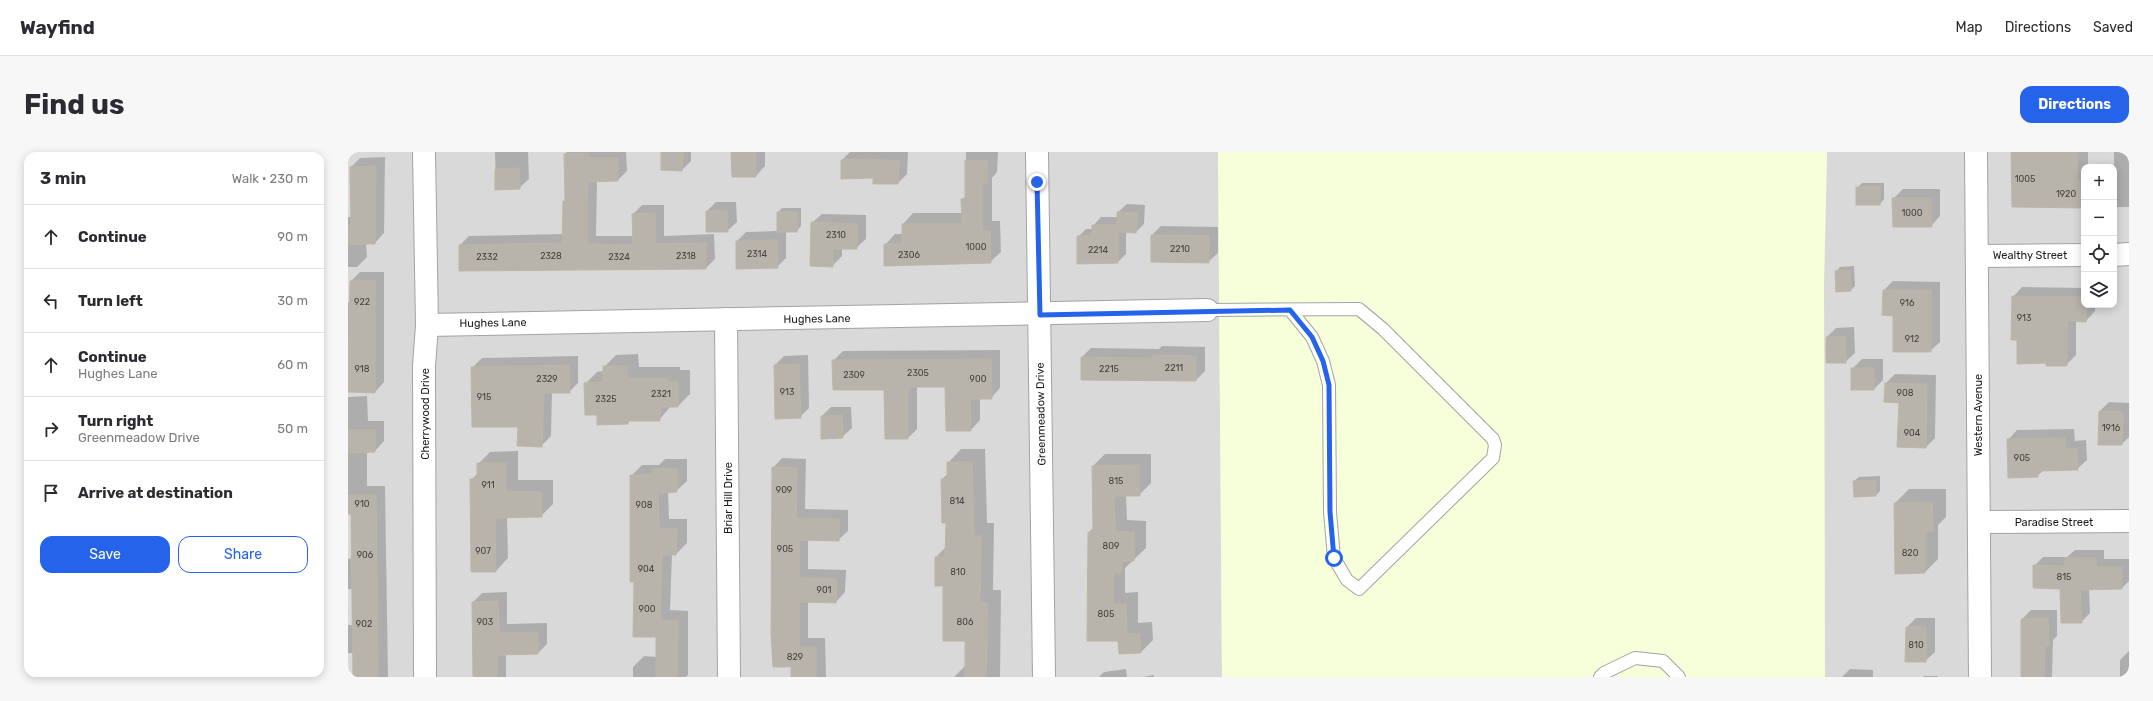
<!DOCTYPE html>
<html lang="en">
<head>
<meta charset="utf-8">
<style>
	:root { --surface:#fff; --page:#f7f7f7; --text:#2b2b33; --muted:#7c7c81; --line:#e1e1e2; --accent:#2563eb }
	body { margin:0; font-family:Rubik,sans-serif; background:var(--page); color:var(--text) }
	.controls { position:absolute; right:12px; top:12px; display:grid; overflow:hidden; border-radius:8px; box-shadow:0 2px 10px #0003 }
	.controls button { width:36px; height:36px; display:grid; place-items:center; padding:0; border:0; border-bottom:1px solid var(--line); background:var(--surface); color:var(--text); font:20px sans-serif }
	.stop { position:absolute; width:12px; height:12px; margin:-9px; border:3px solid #2563eb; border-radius:50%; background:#fff }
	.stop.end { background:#2563eb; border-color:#fff; box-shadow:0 1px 4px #0008 }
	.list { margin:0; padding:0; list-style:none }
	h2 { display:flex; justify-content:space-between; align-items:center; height:52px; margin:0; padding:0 16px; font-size:17px }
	h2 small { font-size:13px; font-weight:400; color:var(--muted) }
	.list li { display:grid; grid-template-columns:26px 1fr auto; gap:12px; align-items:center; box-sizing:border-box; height:64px; padding:0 16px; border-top:1px solid var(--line) }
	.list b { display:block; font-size:15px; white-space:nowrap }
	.list p { margin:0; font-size:13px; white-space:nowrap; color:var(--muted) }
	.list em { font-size:13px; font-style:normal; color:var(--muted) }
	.actions { display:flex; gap:8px; padding:12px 16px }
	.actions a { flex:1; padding:9px 0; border:1px solid var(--accent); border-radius:12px; text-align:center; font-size:14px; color:var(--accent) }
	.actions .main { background:var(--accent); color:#fff }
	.icon { flex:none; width:22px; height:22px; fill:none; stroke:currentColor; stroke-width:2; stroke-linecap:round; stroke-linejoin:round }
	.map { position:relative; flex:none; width:1781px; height:525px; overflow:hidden; border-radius:12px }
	header { display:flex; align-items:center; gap:24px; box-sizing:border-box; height:56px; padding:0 20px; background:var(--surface); border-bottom:1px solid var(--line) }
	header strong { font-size:19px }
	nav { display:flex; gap:22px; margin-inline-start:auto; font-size:14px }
	.intro { display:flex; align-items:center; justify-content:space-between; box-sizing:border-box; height:96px; padding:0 24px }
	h1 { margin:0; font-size:28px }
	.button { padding:10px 18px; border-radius:12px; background:var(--accent); color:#fff; font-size:14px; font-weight:700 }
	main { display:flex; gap:24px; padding:0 24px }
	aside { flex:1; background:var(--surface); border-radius:12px; box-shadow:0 2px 10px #0003 }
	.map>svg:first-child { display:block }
	.residential { fill:#dad9d9; fill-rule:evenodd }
	.education { fill:#f6feda }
	.shadow { fill:#0003 }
	.building { fill:#b9b4ab; stroke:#beb5a5 }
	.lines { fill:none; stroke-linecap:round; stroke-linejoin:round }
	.service-casing { stroke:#a3a3a3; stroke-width:14 }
	.minor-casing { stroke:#a3a3a3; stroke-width:24 }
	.service { stroke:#fff; stroke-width:12 }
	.minor { stroke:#fff; stroke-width:22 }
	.route { stroke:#2563eb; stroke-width:5 }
	.labels { text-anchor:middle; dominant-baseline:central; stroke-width:3; stroke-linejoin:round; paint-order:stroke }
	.number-label { font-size:9px; fill:#434240 }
	.street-label { font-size:11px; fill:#1c1c1c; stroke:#fff }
</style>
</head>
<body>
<header>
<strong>Wayfind</strong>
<nav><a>Map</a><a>Directions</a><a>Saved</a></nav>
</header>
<div class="intro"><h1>Find us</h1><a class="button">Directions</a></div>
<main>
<aside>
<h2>3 min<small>Walk · 230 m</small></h2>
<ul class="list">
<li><svg class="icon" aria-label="ahead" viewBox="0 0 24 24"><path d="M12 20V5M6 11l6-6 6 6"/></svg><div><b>Continue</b></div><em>90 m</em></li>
<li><svg class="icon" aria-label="left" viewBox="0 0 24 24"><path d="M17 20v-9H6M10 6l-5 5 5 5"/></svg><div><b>Turn left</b></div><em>30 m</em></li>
<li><svg class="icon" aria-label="ahead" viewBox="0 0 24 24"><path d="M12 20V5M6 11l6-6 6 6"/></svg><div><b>Continue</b><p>Hughes Lane</p></div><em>60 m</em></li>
<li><svg class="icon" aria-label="right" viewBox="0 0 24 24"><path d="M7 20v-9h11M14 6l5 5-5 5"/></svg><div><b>Turn right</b><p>Greenmeadow Drive</p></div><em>50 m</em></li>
<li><svg class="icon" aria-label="arrive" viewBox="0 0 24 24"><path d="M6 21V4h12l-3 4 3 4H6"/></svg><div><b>Arrive at destination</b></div></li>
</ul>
<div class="actions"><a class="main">Save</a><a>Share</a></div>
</aside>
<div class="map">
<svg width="1781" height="525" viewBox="0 0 1781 525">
	<rect width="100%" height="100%" fill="#edece2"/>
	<g class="residential">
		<path d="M0,0H870L874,525H0Z"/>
		<path d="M1479,0H1781V525H1477L1476,130ZM1736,15H1766V153H1736Z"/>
	</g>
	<path class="education" d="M870,0H1479L1476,130L1477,525H874Z"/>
	<g class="shadow">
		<path d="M147,0H180L181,27L171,36L148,37Z"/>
		<path d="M219,0H278L279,19L270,28L249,29L248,84H286L285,62L294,53H316V84L366,82L367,107L358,116L112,93L121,84L216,82V49L218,47L217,2Z"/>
		<path d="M314,0H343V9L334,18Z"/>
		<path d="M384,0H417V14L408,24Z"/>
		<path d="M502,0H560L559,22L550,31L526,25L494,8Z"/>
		<path d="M618,0H650L649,20L644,26V69H652L653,100L642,110L537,93L547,82H555V72L565,61H615L614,47L618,44Z"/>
		<path d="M1664,0H1740V15H1736V55Z"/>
		<rect x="1766" y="0" width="15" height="55"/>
		<path d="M37,5L36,81L27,91H18L19,105L9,115H0V65H4L3,15L12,6Z"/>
		<path d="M1514,31H1536V47L1532,52L1509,36Z"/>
		<path d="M1555,37H1592V64L1583,74L1545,47Z"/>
		<path d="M368,50H388L389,70L379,79L359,59Z"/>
		<path d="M779,52L797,53L796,72L788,80L778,79V102L770,110L730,85L738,77H745V74L753,65H770V60Z"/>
		<path d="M434,56H453V74L449,79H438V106L429,115L389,89L398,80L430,79V60Z"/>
		<path d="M474,62L518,63V87L508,96H494V104L484,114L464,71Z"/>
		<path d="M813,74L870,75V101L860,110L804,83Z"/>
		<path d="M1506,114L1507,134L1503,138L1488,120L1492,115Z"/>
		<path d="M12,120H36V230L27,240L0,239V150H3V129Z"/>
		<path d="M1545,129L1592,130V190L1582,199L1546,163L1536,138Z"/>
		<path d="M1674,135L1736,136V153H1747V159L1738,169L1728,168V203L1718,213L1670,187L1665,145Z"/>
		<path d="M1506,175L1507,201L1497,210H1479V185L1488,176Z"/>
		<path d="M814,194L857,195V219L848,228L734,205L743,196L811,197Z"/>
		<path d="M652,198V236L643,246H632V268L623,278L598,234H569V277L560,286L537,237L485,209L495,199Z"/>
		<path d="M290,202L291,215H332V218H342V242L330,254H323L311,268H283L280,271L250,261L237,232L249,220L256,219V215L268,203Z"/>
		<path d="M460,203L461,256L452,265L427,213L436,204Z"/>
		<path d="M230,204V231L221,240H204L203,284L193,294L171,274L124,216L134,206Z"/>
		<path d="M1514,207H1535V228L1526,237L1504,217Z"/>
		<path d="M1547,222L1588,223L1587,286L1578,295L1552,250L1538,231Z"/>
		<path d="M19,244L20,269H36V289L27,299H19V334H37L40,525H6L5,501H0V473H4V437H0V407L4,406V361H0V245Z"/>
		<path d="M1761,250L1781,251V285L1774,292L1752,259Z"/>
		<path d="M483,255H503L504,276L494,285L474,264Z"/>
		<path d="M1726,277L1727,289L1738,288L1739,308L1729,317L1696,318L1689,324L1660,288L1669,278Z"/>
		<path d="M613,297H637L639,371H646L645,438H653L652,525H606L618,513V488L588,405L598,395L599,370L594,327L600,322V311Z"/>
		<path d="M170,299V328H205V352L193,364L159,365L160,406L148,419L123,328L130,321V312L142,300Z"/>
		<path d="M757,302H803V331L791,343H778L779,368L798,369V396L777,416V441L790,440V471L804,470L805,488L793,500L771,488L741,380L745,376V314Z"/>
		<path d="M434,306L458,307L457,357L500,358V379L490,388H460V417L498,418L497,440L488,450L460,449V486H477L478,525H444L425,316Z"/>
		<path d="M317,307H339V329L328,339H320L321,367H339V391L328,402H324L322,458L340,459V523L338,525H285V515L296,504L309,505V484L287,429L283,324L294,313H311Z"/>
		<path d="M1532,324V339L1528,343L1506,329L1511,325Z"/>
		<path d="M1561,337H1598V365L1590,373V407L1577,420L1547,351Z"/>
		<path d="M1727,398H1756V407H1781V429L1774,436L1741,437L1742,461L1733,470L1713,436L1686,414L1695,405H1719Z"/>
		<path d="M159,440V472L199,471V492L190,501L158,502V525H125V450L134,441Z"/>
		<path d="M1683,458H1709V484L1705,488L1704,525H1674V467Z"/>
		<path d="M1568,466H1587V500L1577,509L1559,475Z"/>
		<path d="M1781,499V525H1772V508Z"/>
		<path d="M778,517L779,525H751L756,520Z"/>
		<path d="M1502,517L1525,518V525H1494Z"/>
		<path d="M806,523V525H794Z"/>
		<path d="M1576,524H1590V525H1575Z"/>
	</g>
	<g class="building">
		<path d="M313,0H335L334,19L313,18Z"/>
		<path d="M383,0H408V25H384Z"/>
		<path d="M1663,0H1729V28H1736V56L1664,55Z"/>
		<path d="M240,1V6H270V29L240,30L239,92L285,93L284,62L307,61L308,92L358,91V117L111,119V93L214,91L215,49H217L216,2Z"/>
		<path d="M519,7L551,9L550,32H525V26L493,27V8Z"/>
		<path d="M617,8L639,9V32H634V79H642L643,111L536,114V92H554V72H614L613,47H617Z"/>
		<path d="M28,14L27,92H0V74H3L2,15Z"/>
		<path d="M171,16L172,37L147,38V17Z"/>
		<rect x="1508" y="35" width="24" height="18"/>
		<path d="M1544,46H1583L1584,75H1545Z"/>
		<path d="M358,59H379L380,80H358Z"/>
		<rect x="429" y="60" width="20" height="20"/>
		<path d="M769,60L790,61L788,81L770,80V111L729,112V84H744V73H769Z"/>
		<path d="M463,70L509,72V97H485V115L462,114Z"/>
		<path d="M803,83L861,84V111L803,110Z"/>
		<path d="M429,88L430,116L388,117V89Z"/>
		<path d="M1502,118L1503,139L1488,140L1487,119Z"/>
		<path d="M2,129H27V241L0,240Z"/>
		<path d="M1535,138L1583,139V200H1545V164L1534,163Z"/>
		<path d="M1664,144L1736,145V153H1739L1738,170L1719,169V214H1698V211L1669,212V188H1663Z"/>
		<path d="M1497,184L1498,211H1478V185Z"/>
		<path d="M804,203L848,204V229L733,228V205L804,206Z"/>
		<path d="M643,207L644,247H622L623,279H598L597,235H560V287H537L536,238H485L484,208Z"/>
		<path d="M451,212L453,266L427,267L426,213Z"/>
		<path d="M221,213L222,241H196L194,295L169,294L170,275H124L123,215Z"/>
		<path d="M255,214H279V227H320V230H330V255H312V269H280V272L249,273V263H237L236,231L255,230Z"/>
		<rect x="1503" y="216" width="23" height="22"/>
		<path d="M1537,231L1579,232L1578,296L1549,295L1551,251L1536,250Z"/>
		<path d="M1751,259L1775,260L1774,293H1750Z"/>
		<path d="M494,263L495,286L473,287V264Z"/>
		<path d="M0,278H27V300L0,301Z"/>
		<path d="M1717,286L1718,297H1729L1730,318L1690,319V325L1660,326L1659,287Z"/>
		<path d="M599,310H624L626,384H633L632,451L640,452L638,525H617V489H595V434H587V405H597L598,371H594L593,327H599Z"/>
		<path d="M129,311H158V340H193L194,365L147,366L148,420H123L122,327H129Z"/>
		<path d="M791,313L792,344H766L767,380H786V409H774L773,421H765V452H778L779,482H792L793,501L771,502L770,489H739L740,380H745L744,314Z"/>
		<path d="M424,315L449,316L448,366L492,367L491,389L451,388V426L489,427L488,451L451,450V495H468V525H443V515H425L423,481Z"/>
		<path d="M305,317H329V340L310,341L311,377H329L328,403H314L312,468L330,469L329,525H308V485H285L286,430H282V323H305Z"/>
		<path d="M1505,329H1528V344L1506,345Z"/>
		<path d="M0,343H28L30,525H5L3,362H0Z"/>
		<path d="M1584,350L1585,379L1577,380V421L1547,422L1546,351Z"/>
		<path d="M1717,406H1748V415H1774V437L1732,438L1734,471H1713L1712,437L1685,436V413L1717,414Z"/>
		<path d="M150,449L151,481L190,480V502L149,503V525H125L124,450Z"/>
		<path d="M1700,466L1701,494H1697L1696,525H1673V467Z"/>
		<path d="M1558,475H1578V510H1557Z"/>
	</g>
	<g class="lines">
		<defs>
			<g id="service">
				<path d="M859,158L1011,157L1035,177L1145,287L1147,293L1145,306L1011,437L999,428L986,406L982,360L981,233L975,209L964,185L942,158"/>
				<path d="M1252,525L1256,521L1287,506L1315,509L1331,525"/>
			</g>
			<g id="minor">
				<path d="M76,0L79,173L76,214L77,525"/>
				<path d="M689,0L696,525"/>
				<path d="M1628,0L1632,525"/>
				<path d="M1766,103L1781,102"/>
				<path d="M1629,104L1736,103"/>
				<path d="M378,167L381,525"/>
				<path d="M79,173C339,166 599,165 859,158"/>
				<path d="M1631,370L1781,369"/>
			</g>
		</defs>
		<use href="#service" class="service-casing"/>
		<use href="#minor" class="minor-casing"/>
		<use href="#service" class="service"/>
		<use href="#minor" class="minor"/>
	</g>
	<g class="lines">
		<path class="route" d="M689,30L692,163L942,158L964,185L975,209L981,233L982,360L986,406"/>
	</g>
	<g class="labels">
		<g class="number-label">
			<text x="1677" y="27">1005</text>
			<text x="1718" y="42">1920</text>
			<text x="1564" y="61">1000</text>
			<text x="488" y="83">2310</text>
			<text x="628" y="95">1000</text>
			<text x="832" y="97">2210</text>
			<text x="750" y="98">2214</text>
			<text x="409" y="102">2314</text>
			<text x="561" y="103">2306</text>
			<text x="203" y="104">2328</text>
			<text x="338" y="104">2318</text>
			<text x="139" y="105">2332</text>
			<text x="271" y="105">2324</text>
			<text x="14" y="150">922</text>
			<text x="1559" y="151">916</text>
			<text x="1676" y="166">913</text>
			<text x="1564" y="187">912</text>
			<text x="826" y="216">2211</text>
			<text x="14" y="217">918</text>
			<text x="761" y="217">2215</text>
			<text x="570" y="221">2305</text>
			<text x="506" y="223">2309</text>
			<text x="199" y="227">2329</text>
			<text x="630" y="227">900</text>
			<text x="439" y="240">913</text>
			<text x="1557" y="241">908</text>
			<text x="313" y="242">2321</text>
			<text x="136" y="245">915</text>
			<text x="258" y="247">2325</text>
			<text x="1763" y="276">1916</text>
			<text x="1564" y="281">904</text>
			<text x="1674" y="306">905</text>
			<text x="768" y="329">815</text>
			<text x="140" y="333">911</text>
			<text x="436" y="338">909</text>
			<text x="609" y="349">814</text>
			<text x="14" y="352">910</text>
			<text x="296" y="353">908</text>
			<text x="763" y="394">809</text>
			<text x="437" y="397">905</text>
			<text x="135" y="399">907</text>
			<text x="1562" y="401">820</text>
			<text x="17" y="403">906</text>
			<text x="298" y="417">904</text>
			<text x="610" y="420">810</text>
			<text x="1716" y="425">815</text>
			<text x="476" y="438">901</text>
			<text x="299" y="457">900</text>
			<text x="758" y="462">805</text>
			<text x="137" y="470">903</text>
			<text x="617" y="470">806</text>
			<text x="16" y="472">902</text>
			<text x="1568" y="493">810</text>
			<text x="447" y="505">829</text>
		</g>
		<g class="street-label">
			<text x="1682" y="103">Wealthy Street</text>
			<text transform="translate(469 167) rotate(-1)">Hughes Lane</text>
			<text transform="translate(145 171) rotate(-1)">Hughes Lane</text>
			<text transform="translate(77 262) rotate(-90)">Cherrywood Drive</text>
			<text transform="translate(693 262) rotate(-91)">Greenmeadow Drive</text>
			<text transform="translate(1630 263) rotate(-90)">Western Avenue</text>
			<text transform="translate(380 346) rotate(-90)">Briar Hill Drive</text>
			<text x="1706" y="370">Paradise Street</text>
		</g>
	</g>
</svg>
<div class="controls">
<button>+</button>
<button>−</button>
<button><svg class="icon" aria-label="locate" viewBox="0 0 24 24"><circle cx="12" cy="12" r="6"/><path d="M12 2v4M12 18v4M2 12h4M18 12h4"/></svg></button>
<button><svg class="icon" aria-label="layers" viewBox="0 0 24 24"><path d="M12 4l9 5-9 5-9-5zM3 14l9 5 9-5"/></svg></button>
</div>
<div class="stop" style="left:986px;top:406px"></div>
<div class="stop end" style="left:689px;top:30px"></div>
</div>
</main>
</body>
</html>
